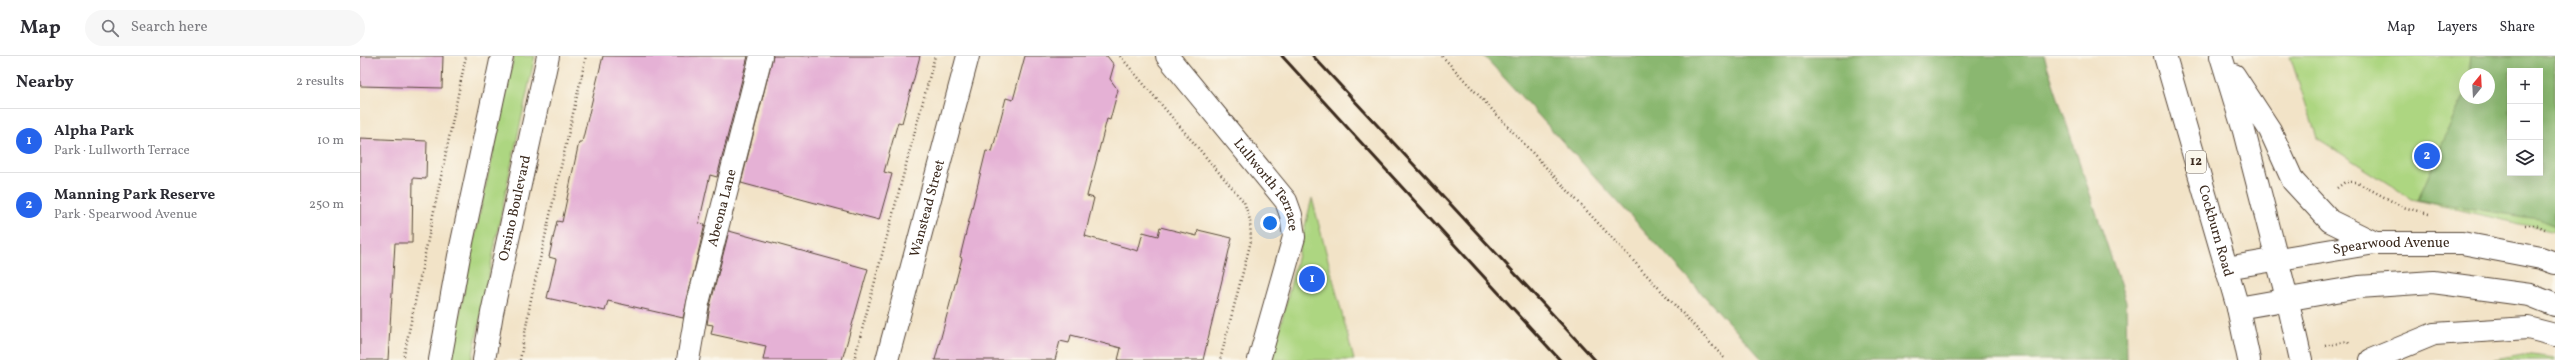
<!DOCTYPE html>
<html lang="en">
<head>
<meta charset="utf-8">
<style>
	:root { --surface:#fff; --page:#f7f7f7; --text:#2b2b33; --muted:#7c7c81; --line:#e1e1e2; --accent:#2563eb }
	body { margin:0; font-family:Vollkorn,serif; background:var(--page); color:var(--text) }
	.controls { position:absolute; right:12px; top:12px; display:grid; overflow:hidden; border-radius:0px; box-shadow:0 4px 16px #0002 }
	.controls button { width:36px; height:36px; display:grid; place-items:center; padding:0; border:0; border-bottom:1px solid var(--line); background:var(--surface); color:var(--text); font:20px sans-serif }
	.compass { position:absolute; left:2099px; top:12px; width:36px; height:36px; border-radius:50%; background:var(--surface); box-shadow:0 4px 16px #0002; rotate:18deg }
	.you { position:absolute; left:910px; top:167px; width:14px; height:14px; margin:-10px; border:3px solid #fff; border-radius:50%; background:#1a73e8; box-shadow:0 0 0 6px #1a73e833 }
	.badge { display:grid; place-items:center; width:26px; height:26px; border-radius:50%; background:var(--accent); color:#fff; font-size:13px; font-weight:700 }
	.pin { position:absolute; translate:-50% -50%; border:2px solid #fff; box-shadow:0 1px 4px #0006 }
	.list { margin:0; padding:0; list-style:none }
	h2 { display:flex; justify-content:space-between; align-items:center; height:52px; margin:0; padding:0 16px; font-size:17px }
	h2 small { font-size:13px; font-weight:400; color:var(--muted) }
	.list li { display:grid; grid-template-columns:26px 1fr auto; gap:12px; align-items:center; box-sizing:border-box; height:64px; padding:0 16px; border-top:1px solid var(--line) }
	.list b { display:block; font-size:15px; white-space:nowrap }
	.list p { margin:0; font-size:13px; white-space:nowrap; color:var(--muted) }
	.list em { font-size:13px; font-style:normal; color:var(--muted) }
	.icon { flex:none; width:22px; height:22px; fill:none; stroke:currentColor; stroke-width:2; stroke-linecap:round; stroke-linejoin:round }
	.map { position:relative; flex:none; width:2195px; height:304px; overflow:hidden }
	header { display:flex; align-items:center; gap:24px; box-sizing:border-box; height:56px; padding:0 20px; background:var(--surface); border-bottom:1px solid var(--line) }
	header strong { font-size:19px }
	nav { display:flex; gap:22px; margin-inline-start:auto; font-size:14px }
	.search { width:280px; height:36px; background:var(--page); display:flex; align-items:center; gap:10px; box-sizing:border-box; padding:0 14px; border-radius:22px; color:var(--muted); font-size:15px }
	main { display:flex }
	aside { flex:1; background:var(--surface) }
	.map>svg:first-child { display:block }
	.green { fill:#add681; stroke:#748050; fill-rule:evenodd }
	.forest { fill:#8ab76f; stroke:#627046; fill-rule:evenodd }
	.building { fill:#e5b1d5 }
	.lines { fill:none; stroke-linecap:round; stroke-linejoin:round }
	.minor-casing { stroke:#564637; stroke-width:24 }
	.secondary-casing { stroke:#564637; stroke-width:24 }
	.primary-casing { stroke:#564637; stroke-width:24 }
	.path { stroke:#564637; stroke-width:2.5; stroke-dasharray:1 3; stroke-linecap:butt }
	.minor { stroke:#fff; stroke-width:22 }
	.secondary { stroke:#fff; stroke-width:22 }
	.primary { stroke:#fff; stroke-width:22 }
	.rail { stroke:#3b2a1e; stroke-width:3 }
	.labels { text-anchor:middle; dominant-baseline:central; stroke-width:3; stroke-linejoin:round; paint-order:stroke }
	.shield { fill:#fbf7ec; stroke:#75685c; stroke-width:1 }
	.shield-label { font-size:13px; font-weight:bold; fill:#3b2a1e }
	.street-label { font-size:14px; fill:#3b2a1e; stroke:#fbf7ec }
</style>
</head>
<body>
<header>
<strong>Map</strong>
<div class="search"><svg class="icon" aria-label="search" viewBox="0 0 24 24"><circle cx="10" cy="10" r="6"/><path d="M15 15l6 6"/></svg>Search here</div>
<nav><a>Map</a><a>Layers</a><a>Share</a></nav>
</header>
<main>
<aside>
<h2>Nearby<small>2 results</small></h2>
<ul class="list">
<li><span class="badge">1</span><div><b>Alpha Park</b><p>Park · Lullworth Terrace</p></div><em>10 m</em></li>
<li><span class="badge">2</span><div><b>Manning Park Reserve</b><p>Park · Spearwood Avenue</p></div><em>250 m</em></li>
</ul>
</aside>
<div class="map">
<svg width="2195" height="304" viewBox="0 0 2195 304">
	<rect width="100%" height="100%" fill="#fbf7ec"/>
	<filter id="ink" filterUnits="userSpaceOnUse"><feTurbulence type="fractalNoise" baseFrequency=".025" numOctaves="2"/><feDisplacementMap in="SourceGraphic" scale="8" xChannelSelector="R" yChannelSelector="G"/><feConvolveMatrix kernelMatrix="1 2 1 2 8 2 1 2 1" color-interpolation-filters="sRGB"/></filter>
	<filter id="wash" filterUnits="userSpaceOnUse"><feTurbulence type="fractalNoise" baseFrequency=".012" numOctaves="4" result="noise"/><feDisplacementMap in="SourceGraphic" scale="16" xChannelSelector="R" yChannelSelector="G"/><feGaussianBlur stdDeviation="0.9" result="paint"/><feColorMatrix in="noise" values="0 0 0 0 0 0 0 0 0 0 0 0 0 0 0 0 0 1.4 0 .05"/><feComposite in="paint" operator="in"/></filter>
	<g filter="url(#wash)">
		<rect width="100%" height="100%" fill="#f2e3c7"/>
		<g class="green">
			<path d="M154,0H175L147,129L112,304H91L113,188Z"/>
			<path d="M1930,0H2195V176L2052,143L1957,82ZM2150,15H2180V117H2150ZM2105,18H2129V42H2105Z"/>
			<path d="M952,142L994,304H912Z"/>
			<path d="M2163,298L2195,302V304H2129Z"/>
		</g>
		<g class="forest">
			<path d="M1124,0H1684L1766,246L1767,304H1403Z"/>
			<path d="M2111,0H2195V170L2178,163L2058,144L2095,58L2105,39V42H2129V18H2109ZM2150,15H2180V117H2150Z"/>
		</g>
		<g id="blocks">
			<g class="building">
				<path d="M0,0H83L82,32L0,30Z"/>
				<path d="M243,0H388L357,121L350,119L339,167L345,168L323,262L248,245L245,255L187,242L196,203L189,201L197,165L202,166L219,86H222Z"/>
				<path d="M413,0H560L542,67L538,66L524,116L532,118L519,164L381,127Z"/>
				<path d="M665,0H747L754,9L750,23L758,34L750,64L747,63L727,140L734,142L725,180L778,195L783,176L798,180L800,171L837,180L838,174L872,182L843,304H758L761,292L711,279L709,287L700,285L695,304H575L602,202L600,201L626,95L632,96L646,42L653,44Z"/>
				<path d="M0,82L67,85L66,123L53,122L52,187H35L28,304H0Z"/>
				<path d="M369,175L508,213L482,304H403L406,290L351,278L353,269L347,268L350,250Z"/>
			</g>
		</g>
	</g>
	<g filter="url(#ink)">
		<use href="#blocks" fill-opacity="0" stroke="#564637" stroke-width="1"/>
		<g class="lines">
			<defs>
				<g id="minor">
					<path id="s1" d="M807,0L926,145L931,159L934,181L899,304"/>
					<path id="s2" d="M328,304L338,247L401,0"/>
					<path id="s3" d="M527,304L608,0"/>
				</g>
				<g id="secondary">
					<path id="s4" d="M1866,212L2015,187H2102L2181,202L2195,207"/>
					<path d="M1878,252L1999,231L2073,226L2170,239L2195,249"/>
					<path d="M80,304L99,200L142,0"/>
					<path id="s5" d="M124,304L132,257L188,0"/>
				</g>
				<g id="primary">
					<path id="s6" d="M1805,0L1878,252L1889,304"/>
					<path d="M1861,0L1884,75L1927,242L1941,304"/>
					<path d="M1874,19L1910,74L1933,125L1970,165L2015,187"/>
					<path d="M2011,304L2074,278L2168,272L2195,279"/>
				</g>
			</defs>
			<use href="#minor" class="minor-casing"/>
			<use href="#secondary" class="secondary-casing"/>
			<use href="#primary" class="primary-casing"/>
			<g class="path">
				<path d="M760,0L884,146L890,164L891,185L860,304"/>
				<path d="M1082,0L1366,304"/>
				<path d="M1977,132L1985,126H1996L2043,151L2069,158"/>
				<path d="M2165,169H2176L2185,173"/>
				<path d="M1965,290L1988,285L1990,288"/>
				<path d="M43,304L106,0"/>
				<path d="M160,304L171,243L226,0"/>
				<path d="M494,304L575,0"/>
			</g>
			<use href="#minor" class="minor"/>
			<use href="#secondary" class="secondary"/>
			<use href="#primary" class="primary"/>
			<g class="rail">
				<path d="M922,0L1200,304"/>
				<path d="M953,0L1235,304"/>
			</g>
		</g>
	</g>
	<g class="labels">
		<rect class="shield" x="1826" y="95" width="20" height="22" rx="3"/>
		<g class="shield-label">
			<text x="1836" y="106">12</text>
		</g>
		<g class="street-label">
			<text stroke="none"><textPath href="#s1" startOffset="164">Lullworth Terrace</textPath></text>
			<text stroke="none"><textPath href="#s2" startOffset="156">Abeona Lane</textPath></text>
			<text stroke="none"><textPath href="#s5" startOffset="155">Orsino Boulevard</textPath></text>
			<text stroke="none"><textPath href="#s3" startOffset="157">Wanstead Street</textPath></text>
			<text stroke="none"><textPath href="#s6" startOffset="182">Cockburn Road</textPath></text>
			<text stroke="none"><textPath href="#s4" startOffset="167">Spearwood Avenue</textPath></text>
		</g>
	</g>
</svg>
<div class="controls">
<button>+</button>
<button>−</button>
<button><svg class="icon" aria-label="layers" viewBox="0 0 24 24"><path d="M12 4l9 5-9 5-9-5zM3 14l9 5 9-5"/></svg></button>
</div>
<svg class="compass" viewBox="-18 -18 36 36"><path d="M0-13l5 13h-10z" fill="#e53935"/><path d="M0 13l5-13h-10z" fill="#7c7c81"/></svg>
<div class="you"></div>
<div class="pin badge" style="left:952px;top:223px">1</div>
<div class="pin badge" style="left:2067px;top:100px">2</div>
</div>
</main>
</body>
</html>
